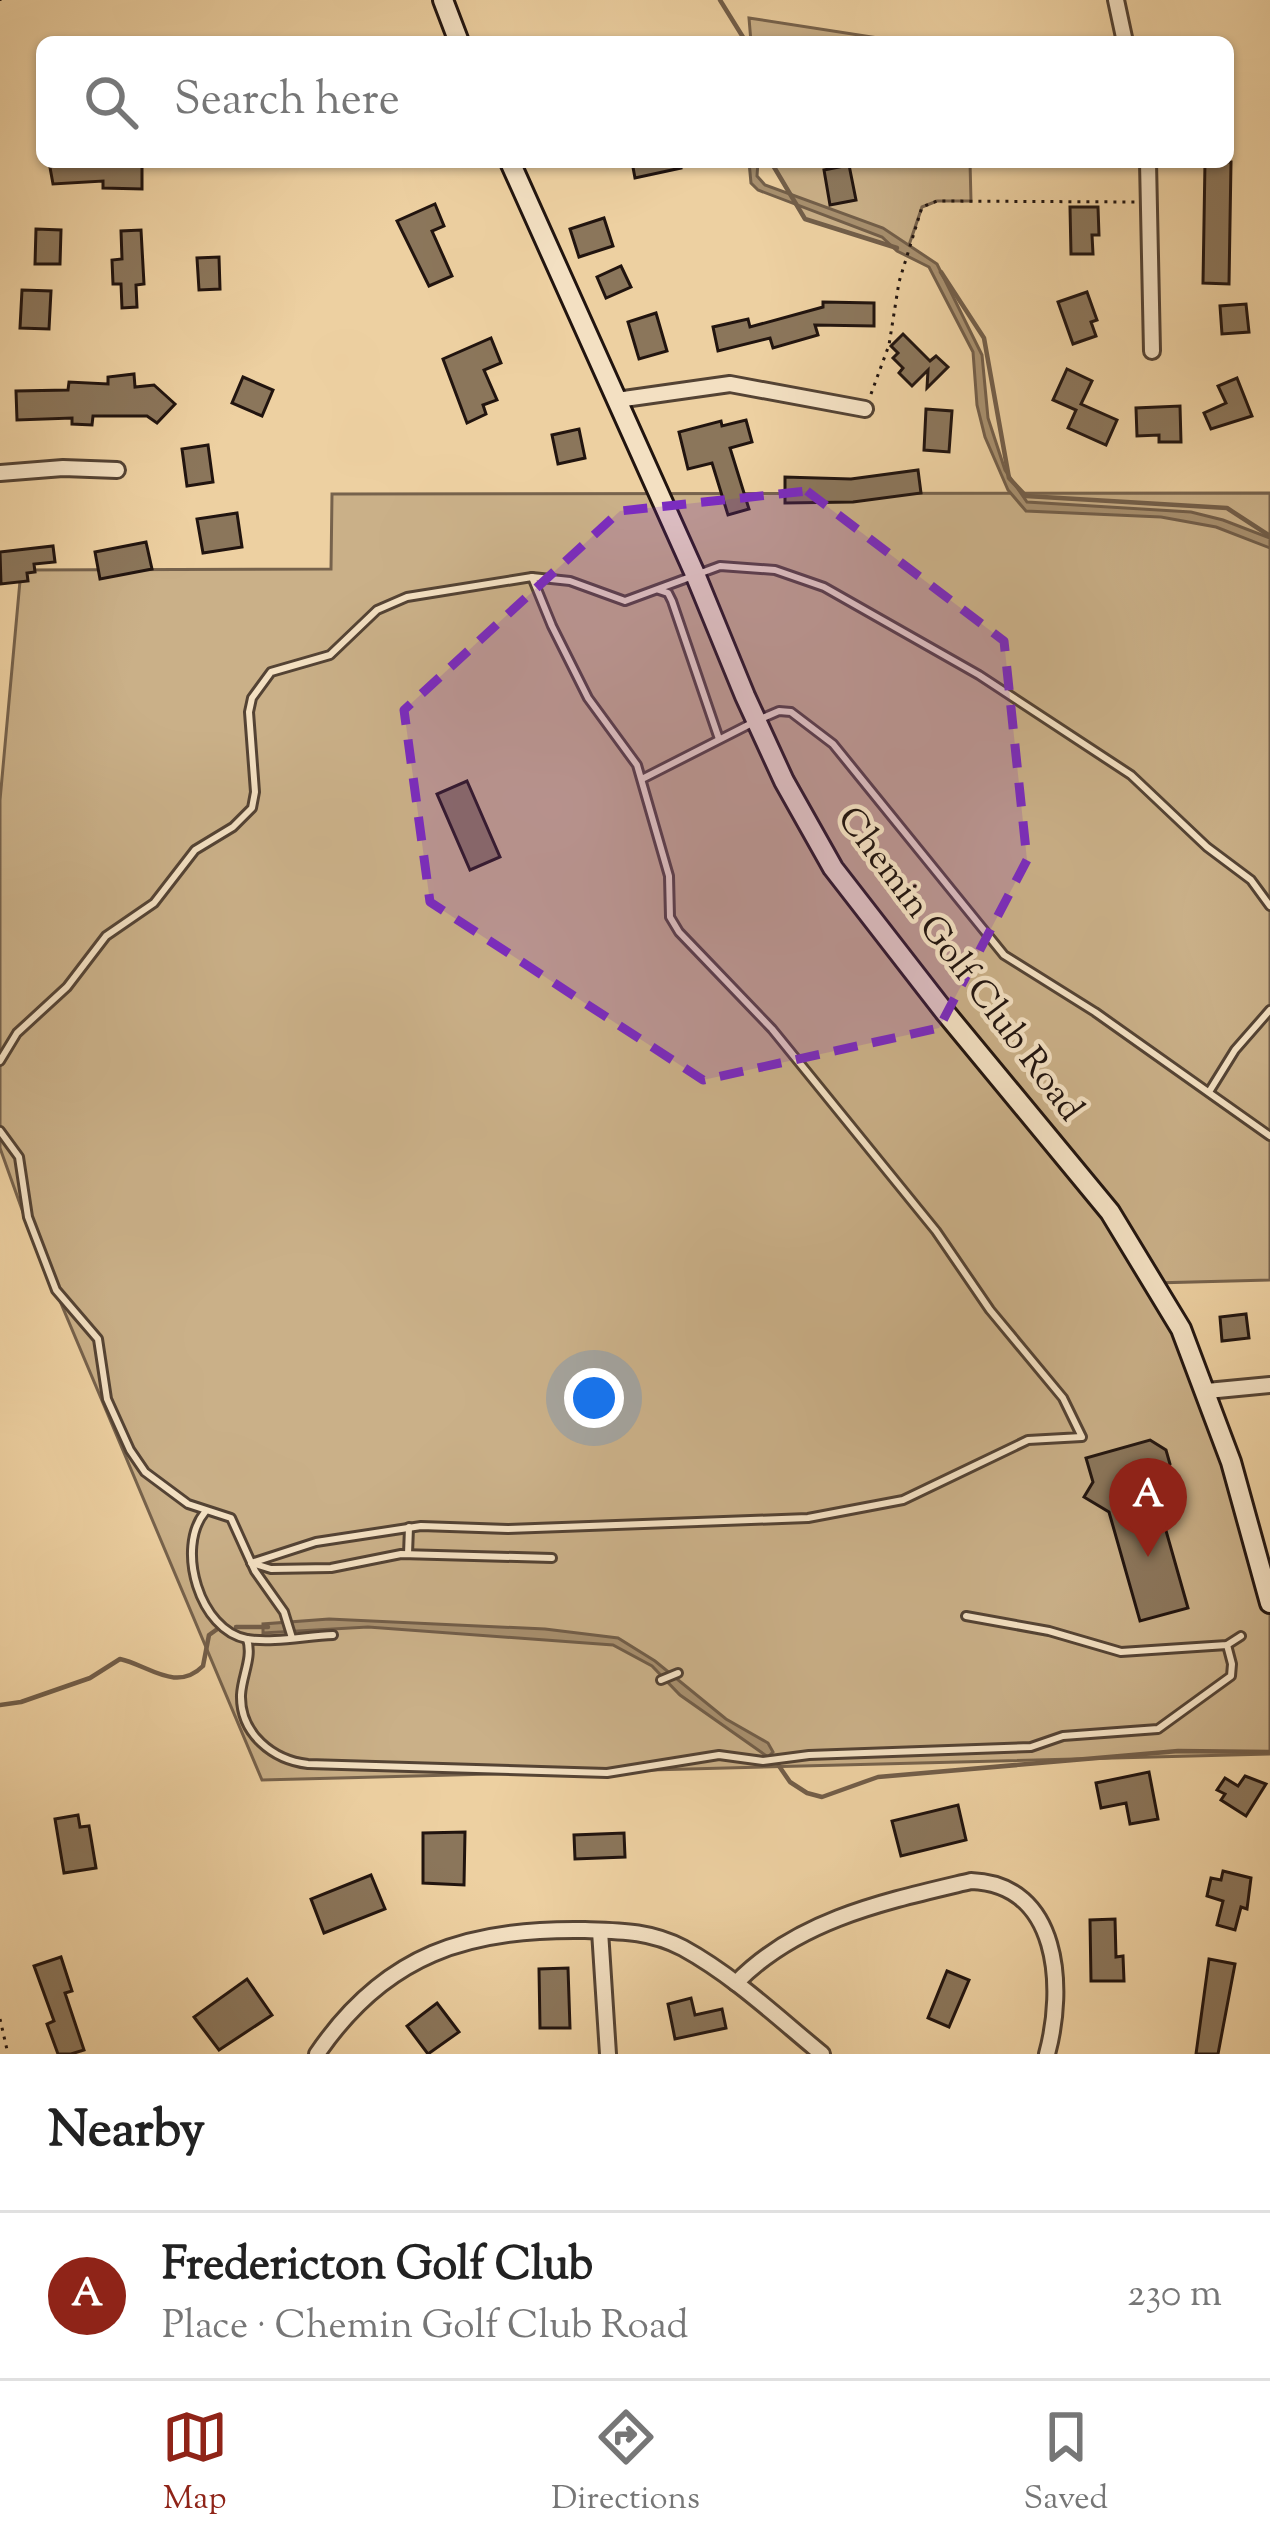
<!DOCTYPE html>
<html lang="en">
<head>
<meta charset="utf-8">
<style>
	:root { --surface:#fff; --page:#f2f2f2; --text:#222; --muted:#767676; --line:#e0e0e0; --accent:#8f2418 }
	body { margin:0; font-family:"Sorts Mill Goudy",serif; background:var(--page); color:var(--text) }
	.you { position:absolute; left:594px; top:1398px; width:42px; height:42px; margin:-30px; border:9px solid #fff; border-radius:50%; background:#1a73e8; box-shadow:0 0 0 18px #1a73e833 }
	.badge { display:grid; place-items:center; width:78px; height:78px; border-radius:50%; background:var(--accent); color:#fff; font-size:39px; font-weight:700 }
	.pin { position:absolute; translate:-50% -99px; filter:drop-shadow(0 3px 6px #0008) }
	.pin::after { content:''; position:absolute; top:63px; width:42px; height:36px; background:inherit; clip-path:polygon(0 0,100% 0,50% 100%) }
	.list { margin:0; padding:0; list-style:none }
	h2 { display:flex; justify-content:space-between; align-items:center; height:156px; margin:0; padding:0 48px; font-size:51px }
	h2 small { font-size:39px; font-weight:400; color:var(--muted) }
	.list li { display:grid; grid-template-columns:78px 1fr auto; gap:36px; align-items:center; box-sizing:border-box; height:168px; padding:0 48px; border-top:3px solid var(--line) }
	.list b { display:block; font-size:45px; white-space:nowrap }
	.list p { margin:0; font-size:39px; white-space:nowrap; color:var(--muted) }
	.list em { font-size:39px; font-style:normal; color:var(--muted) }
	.icon { flex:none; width:66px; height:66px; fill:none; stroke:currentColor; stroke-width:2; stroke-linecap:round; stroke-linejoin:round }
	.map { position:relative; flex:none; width:1270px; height:2054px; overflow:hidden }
	.search { position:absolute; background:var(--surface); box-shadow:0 3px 9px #0004; left:36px; right:36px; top:36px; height:132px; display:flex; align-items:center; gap:30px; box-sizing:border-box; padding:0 42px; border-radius:18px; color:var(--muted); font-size:45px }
	.sheet { height:324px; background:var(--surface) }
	nav { display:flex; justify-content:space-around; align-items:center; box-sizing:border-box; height:168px; border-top:3px solid var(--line); background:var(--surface); font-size:33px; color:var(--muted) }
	nav a { display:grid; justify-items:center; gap:6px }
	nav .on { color:var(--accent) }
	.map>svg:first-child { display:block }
	.green { fill:#cab088; stroke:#76624c; stroke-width:3 }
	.water { fill:#a8906f; stroke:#725e49; stroke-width:3 }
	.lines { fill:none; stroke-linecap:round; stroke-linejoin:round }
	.stream { stroke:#725e49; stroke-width:4.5 }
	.building { fill:#8b765b; stroke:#21140f; stroke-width:3 }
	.lane-casing { stroke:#544334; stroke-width:12 }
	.street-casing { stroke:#544334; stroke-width:20 }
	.secondary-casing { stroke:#21140f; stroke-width:24 }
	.path { stroke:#21140f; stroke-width:3; stroke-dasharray:3 6; stroke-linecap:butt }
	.lane { stroke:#f3e0c2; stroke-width:6 }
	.street { stroke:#f3e0c2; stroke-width:14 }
	.secondary { stroke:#f3e0c2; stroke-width:18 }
	.marked { fill:#7b2cbf; fill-opacity:0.2; stroke:#7b2cbf; stroke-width:9; stroke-dasharray:24 15; stroke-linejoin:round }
	.labels { text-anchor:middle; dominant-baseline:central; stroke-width:9; stroke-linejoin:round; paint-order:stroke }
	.street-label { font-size:36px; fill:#21140f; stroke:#f3e0c2 }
</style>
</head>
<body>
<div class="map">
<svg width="1270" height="2054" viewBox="0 0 1270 2054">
	<rect width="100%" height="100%" fill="#edd0a1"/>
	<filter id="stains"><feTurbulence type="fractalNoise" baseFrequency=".00167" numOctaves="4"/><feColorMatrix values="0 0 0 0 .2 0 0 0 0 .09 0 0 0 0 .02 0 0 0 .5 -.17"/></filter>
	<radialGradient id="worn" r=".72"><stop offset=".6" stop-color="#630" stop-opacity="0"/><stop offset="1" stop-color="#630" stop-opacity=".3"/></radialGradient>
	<g class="green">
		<path d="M749,18L904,42H751Z"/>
		<path d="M771,162H970L971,201H937L922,207L907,251L805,219Z"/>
		<path d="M1270,493V1280L1155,1283L1181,1329L1270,1603V1754L262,1780L25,1218L0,1148V800L21,570L331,569L332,494Z"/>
	</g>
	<g class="water">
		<path d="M749,162H758L757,176L765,185L883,228L937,264L982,355L988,418L1005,470L1027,502L1191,512L1223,520L1270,538V548L1216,527L1161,517L1026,511L1008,490L985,437L977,405L973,352L929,267L897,251L882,237L758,190L751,183Z"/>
		<path d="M329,1619L545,1629L618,1638L655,1661L726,1719L768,1743L773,1752L768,1757L680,1695L652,1666L613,1645L368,1627L263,1633V1624Z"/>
	</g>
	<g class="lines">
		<g class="stream">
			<path d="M720,0L746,42"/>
			<path d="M771,162L805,219L897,248"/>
			<path d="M941,272L984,338L1009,478L1026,496L1227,508L1270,536"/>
			<path d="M236,1627H268"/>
			<path d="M0,1705L21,1702L90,1678L120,1659C148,1665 176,1693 203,1666L209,1635L216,1630"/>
			<path d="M779,1766L790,1782L807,1793L822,1797L878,1777L1178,1751L1270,1752"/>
		</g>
	</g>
	<g class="building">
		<path d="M49,162H142V189L103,188V181L53,184Z"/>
		<path d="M632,162H680L681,168L635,178Z"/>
		<path d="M1205,162H1231L1229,284L1203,283Z"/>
		<path d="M849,165L856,200L830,205L824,170Z"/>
		<path d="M435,204L444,226L432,231L452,276L429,286L397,221Z"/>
		<path d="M1070,207H1098L1099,235H1092L1093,254H1071Z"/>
		<path d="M604,218L613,246L579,257L570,229Z"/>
		<path d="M36,229L61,230L60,264H35Z"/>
		<path d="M141,230L144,284L136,285L137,307L122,308L121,284H113L112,260L122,259L121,231Z"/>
		<path d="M219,257L220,289L199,290L197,258Z"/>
		<path d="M621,266L631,287L606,298L597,277Z"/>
		<path d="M22,290L51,291L49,329L20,328Z"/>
		<path d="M1087,292L1097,320L1091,322L1096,336L1073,344L1058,302Z"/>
		<path d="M823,302L874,303V326L815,325L818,335L773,348L770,338L718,351L713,327L748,319L750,327L823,307Z"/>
		<path d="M1246,304L1249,332L1222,334L1220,306Z"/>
		<path d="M656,313L667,351L639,359L628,322Z"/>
		<path d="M903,334L930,361L936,356L948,367L927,388L928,370L912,386L899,373L903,368L893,358L898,353L891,346Z"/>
		<path d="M491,338L501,363L484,370L497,400L483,405L486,414L467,423L443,359Z"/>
		<path d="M1067,369L1092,381L1081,404L1117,420L1106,445L1068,428L1076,410L1053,400Z"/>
		<path d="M134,374L135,387L154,385L175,404L157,423L147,416H93L92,425L72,424V418L17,420L16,391L68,390L69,382L108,384V377Z"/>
		<path d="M243,377L273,390L262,416L232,403Z"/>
		<path d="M1237,378L1252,416L1211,429L1204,413L1226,403L1218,386Z"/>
		<path d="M1180,406L1181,442H1159V435L1137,436L1136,408Z"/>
		<path d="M926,409L952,411L949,452L924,450Z"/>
		<path d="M746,420L752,442L730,448L749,509L728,515L712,463L688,469L679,432L721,421L722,426Z"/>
		<path d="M579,429L585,458L558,464L552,435Z"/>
		<path d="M208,445L213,482L187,486L182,449Z"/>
		<path d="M918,470L921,493L853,502L785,503V477L851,479Z"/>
		<path d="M237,513L242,547L203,553L197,519Z"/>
		<path d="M146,542L152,569L100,579L95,552Z"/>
		<path d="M53,546L55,562L34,564L35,572L27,573L28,581L1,584L0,552Z"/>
		<path d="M467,781L500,857L470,870L437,794Z"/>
		<path d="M1246,1314L1249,1338L1222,1341L1220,1317Z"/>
		<path d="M1150,1440L1166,1450L1170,1464L1162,1480L1165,1489L1155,1492L1188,1608L1140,1621L1109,1512L1084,1497L1093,1482L1086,1458Z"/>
		<path d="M1149,1772L1158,1819L1130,1824L1126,1803L1101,1808L1096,1783Z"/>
		<path d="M1245,1776L1266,1784L1246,1816L1221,1800L1225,1794L1217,1790L1225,1778L1238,1786Z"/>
		<path d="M958,1805L966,1840L901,1856L892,1821Z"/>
		<path d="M78,1815L80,1827L89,1826L96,1868L64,1873L55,1819Z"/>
		<path d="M465,1832L464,1885L423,1883V1833Z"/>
		<path d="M624,1833L625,1857L575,1859L574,1835Z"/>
		<path d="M1223,1871L1251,1878L1247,1909L1241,1907L1235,1930L1217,1925L1223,1901L1207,1896L1211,1878L1221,1880Z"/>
		<path d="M371,1875L385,1909L324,1933L311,1899Z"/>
		<path d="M1115,1919L1116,1957L1123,1956L1124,1981H1091L1090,1920Z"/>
		<path d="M61,1957L72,1991L65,1993L84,2050L71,2054H58L47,2024L54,2021L34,1966Z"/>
		<path d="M1209,1959L1235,1964L1218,2054H1196Z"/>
		<path d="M568,1968L570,2028H540L539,1969Z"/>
		<path d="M947,1971L969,1980L949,2027L928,2018Z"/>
		<path d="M247,1979L272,2015L219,2050L194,2017Z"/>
		<path d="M691,1998L695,2015L722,2009L726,2028L675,2039L668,2004Z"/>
		<path d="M437,2003L459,2032L428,2054L407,2026Z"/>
	</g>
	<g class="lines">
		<defs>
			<g id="lane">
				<path d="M659,590L668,593L672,601L719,739"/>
				<path d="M642,779L756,721L779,711L791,712L833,744L1004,955L1095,1012L1270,1136"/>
				<path d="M0,1061L17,1033L67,987L106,936L154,903L195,850L233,827L252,808L255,792L249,712L252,698L271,672L330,655L377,610L407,597L532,577L570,581L625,601L720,566L775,570L824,587L979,675L1131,775L1207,847L1251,880L1270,906"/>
				<path d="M1209,1092L1235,1050L1270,1010"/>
				<path d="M0,1131L19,1157L28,1217L56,1290L98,1339L107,1399L130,1450L145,1472L188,1504L231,1518L255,1571L284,1612L292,1638"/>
				<path d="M205,1512C175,1548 200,1631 247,1639C274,1643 306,1636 333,1635"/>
				<path d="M408,1554L409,1527"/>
				<path d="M251,1563L316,1542L421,1526L508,1529L808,1518L903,1500L1028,1440L1082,1437L1063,1398L990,1310L936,1231L772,1029L679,932L670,917L669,876L637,765L588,698L552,626L532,577"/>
				<path d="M255,1564L271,1569L331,1568L401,1554L552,1558"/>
				<path d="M966,1616L1049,1631L1121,1652L1227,1645L1241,1636"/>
				<path d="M247,1639C253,1658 242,1675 241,1695C240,1734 273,1760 308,1764L607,1773L719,1755L763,1761L809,1755L1031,1747L1063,1736L1158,1729L1231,1676L1232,1664L1227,1645"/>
				<path d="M661,1680L678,1673"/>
			</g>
			<g id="street">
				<path d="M1116,0L1125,42"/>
				<path d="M1148,162L1152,351"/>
				<path d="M617,400L730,384L865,409"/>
				<path d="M0,473L63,468L117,470"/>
				<path d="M1207,1391L1270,1385"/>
				<path d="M600,1931L608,2054"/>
				<path d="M736,1983C798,1919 887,1901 971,1881C1060,1884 1065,1988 1047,2054"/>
				<path d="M317,2054C385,1954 468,1928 585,1930C621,1931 651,1931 683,1948C734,1976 777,2017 822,2054"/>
			</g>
			<g id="secondary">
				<path d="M443,0L459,42"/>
				<path d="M510,162L695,574L745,696L784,781L833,868L944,1011L1110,1212L1181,1329L1231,1462L1270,1603"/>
			</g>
		</defs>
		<use href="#lane" class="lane-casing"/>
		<use href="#street" class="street-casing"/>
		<use href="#secondary" class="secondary-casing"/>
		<g class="path">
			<path d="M0,1V0"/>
			<path d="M871,394L889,345L899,282L922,207L937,201L1136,202"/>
			<path d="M0,2019L8,2054"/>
		</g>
		<use href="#lane" class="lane"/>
		<use href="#street" class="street"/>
		<use href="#secondary" class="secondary"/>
	</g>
	<path class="marked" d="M807,491L1004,641L1027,860L939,1028L703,1080L430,902L404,710L620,511Z"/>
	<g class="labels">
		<g class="street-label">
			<text transform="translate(959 965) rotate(53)">Chemin Golf Club Road</text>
		</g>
	</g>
	<rect width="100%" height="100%" filter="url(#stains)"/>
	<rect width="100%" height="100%" fill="url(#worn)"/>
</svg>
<div class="you"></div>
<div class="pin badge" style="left:1148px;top:1557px">A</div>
<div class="search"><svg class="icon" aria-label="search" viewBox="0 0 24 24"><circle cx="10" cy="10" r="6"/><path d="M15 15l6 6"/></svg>Search here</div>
</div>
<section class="sheet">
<h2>Nearby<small></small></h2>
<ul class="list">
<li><span class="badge">A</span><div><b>Fredericton Golf Club</b><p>Place · Chemin Golf Club Road</p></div><em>230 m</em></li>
</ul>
</section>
<nav>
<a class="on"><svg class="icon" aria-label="map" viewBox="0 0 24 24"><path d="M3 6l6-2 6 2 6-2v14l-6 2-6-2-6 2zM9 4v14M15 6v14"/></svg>Map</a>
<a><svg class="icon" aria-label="directions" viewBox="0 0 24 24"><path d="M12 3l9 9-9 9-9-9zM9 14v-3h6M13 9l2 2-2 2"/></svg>Directions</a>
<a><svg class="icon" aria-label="saved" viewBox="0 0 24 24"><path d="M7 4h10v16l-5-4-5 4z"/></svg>Saved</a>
</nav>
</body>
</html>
